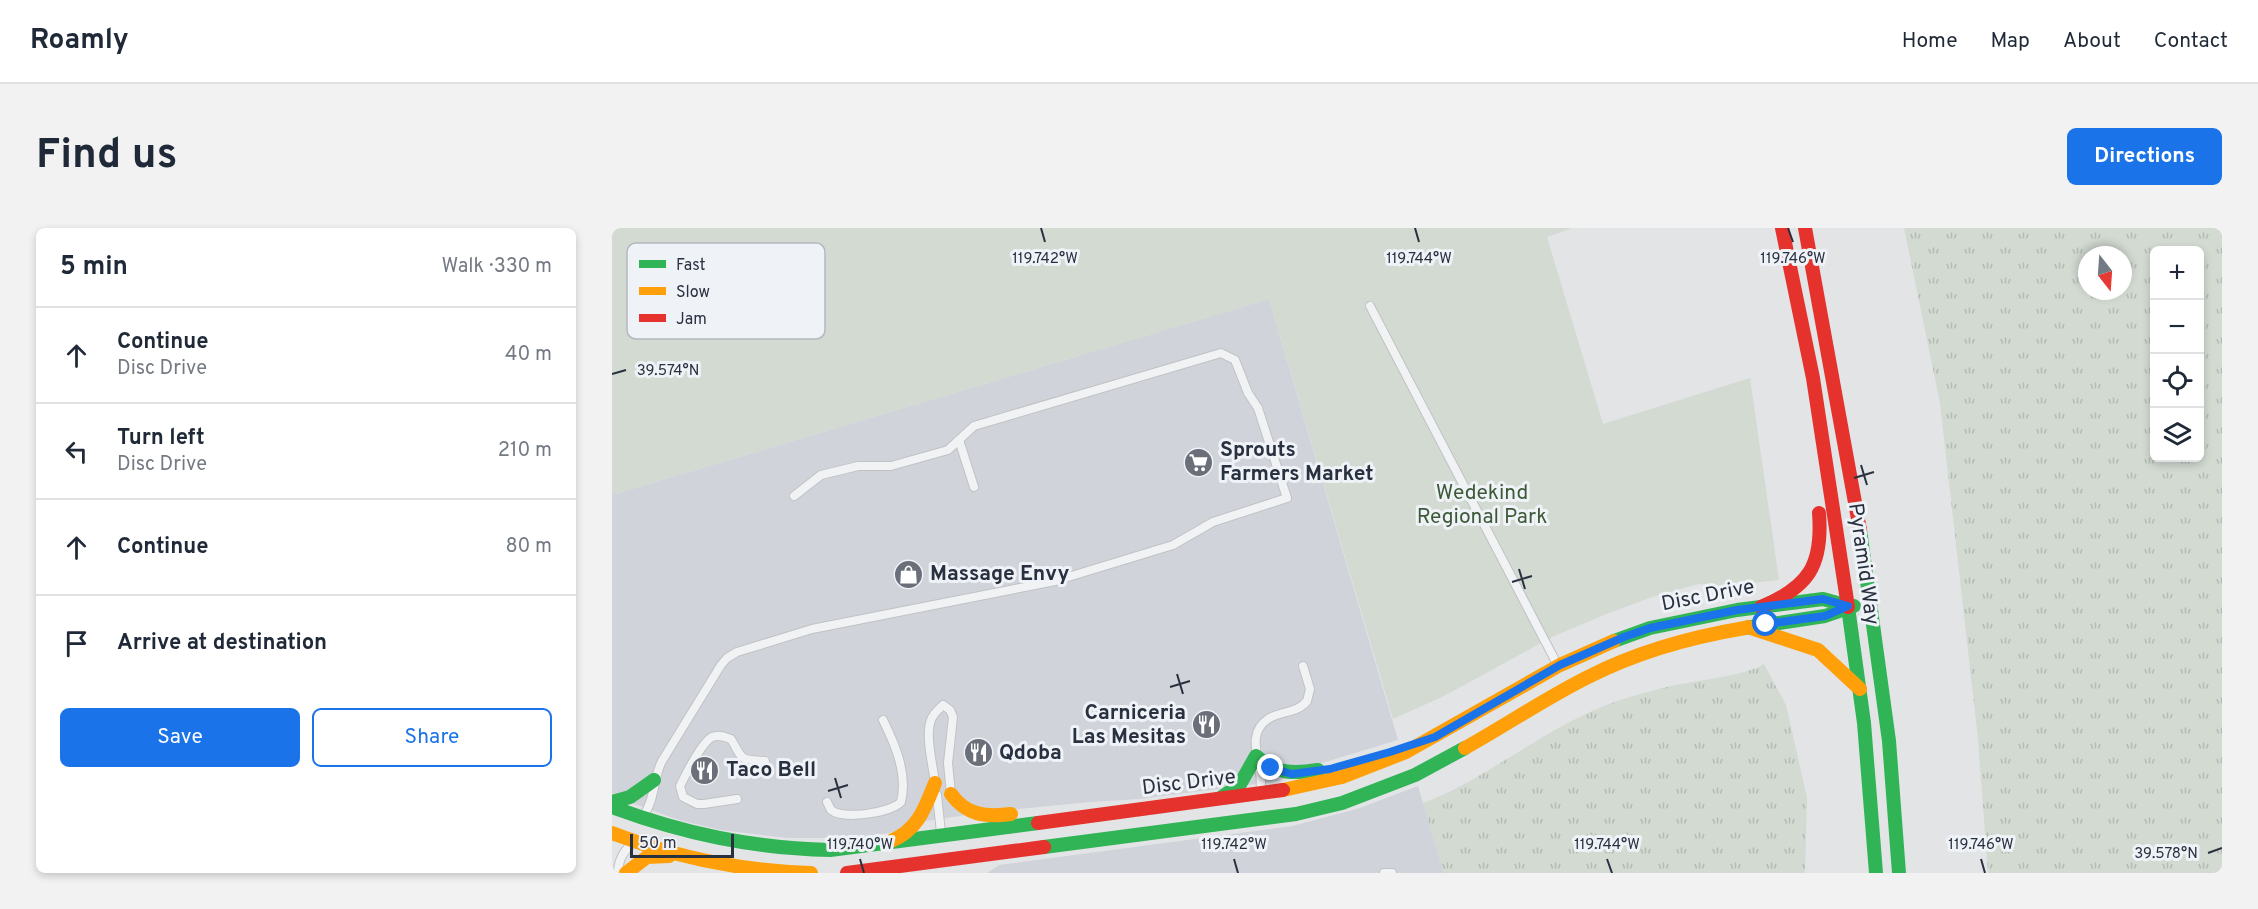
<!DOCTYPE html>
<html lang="en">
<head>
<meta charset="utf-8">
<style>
	:root { --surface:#fff; --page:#f2f2f3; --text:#1f2937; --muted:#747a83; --line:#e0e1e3; --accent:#1a73e8 }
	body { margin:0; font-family:Overpass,sans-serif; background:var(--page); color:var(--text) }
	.controls { position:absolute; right:18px; top:18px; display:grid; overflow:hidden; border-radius:9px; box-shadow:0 3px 9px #0003 }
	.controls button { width:54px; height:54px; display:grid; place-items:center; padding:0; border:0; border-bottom:2px solid var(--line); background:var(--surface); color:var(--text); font:30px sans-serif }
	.compass { position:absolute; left:1466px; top:18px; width:54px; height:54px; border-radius:50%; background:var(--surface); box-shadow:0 3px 9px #0003; rotate:163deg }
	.scale { position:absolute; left:18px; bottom:15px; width:104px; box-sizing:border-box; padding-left:6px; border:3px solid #29303f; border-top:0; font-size:16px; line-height:21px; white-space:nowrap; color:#29303f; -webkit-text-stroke:4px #eff2f6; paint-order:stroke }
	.stop { position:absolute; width:18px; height:18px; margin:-14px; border:4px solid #1a73e8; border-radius:50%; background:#fff }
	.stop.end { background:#1a73e8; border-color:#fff; box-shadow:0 2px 6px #0008 }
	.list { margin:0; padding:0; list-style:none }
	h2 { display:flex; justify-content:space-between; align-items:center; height:78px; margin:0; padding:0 24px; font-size:26px }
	h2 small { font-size:20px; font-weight:400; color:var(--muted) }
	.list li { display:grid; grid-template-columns:39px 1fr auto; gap:18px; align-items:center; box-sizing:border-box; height:96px; padding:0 24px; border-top:2px solid var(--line) }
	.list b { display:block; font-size:22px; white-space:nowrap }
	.list p { margin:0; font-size:20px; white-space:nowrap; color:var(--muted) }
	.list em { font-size:20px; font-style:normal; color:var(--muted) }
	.actions { display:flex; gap:12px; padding:18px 24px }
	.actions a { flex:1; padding:14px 0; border:2px solid var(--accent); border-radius:9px; text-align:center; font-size:21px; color:var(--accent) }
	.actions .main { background:var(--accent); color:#fff }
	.icon { flex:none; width:33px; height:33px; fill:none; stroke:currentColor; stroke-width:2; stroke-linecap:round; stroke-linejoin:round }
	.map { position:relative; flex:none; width:1610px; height:645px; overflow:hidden; border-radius:9px }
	header { display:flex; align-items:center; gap:36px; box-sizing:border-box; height:84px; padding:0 30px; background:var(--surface); border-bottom:2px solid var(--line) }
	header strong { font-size:28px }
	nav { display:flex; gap:33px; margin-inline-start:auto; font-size:21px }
	.intro { display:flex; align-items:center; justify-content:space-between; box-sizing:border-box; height:144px; padding:0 36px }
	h1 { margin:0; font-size:42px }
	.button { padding:15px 27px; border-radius:9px; background:var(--accent); color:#fff; font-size:21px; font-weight:700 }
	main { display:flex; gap:36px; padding:0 36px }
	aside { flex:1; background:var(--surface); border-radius:9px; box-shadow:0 3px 9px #0003 }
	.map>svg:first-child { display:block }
	.built { fill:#d0d3d9 }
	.grass { fill:url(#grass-tufts); fill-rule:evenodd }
	.green { fill:#d2dad2 }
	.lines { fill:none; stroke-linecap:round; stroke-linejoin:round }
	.lane-casing { stroke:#c0c2c4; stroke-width:10 }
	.lane { stroke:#f1f2f4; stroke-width:8 }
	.fast { stroke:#30b455; stroke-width:14 }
	.slow { stroke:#ff9f0a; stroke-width:14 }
	.jam { stroke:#e5322d; stroke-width:14 }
	.route { stroke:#1a73e8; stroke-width:8 }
	.ticks { fill:none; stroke:#29303f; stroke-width:2 }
	.labels { text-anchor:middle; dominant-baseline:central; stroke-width:6; stroke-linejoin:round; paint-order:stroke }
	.poi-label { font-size:21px; font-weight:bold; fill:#29303f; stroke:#eff2f6; text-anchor:start }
	.park-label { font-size:21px; fill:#3c5a37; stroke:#eff2f6 }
	.street-label { font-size:21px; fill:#29303f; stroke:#eff2f6 }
	.key { fill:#eff2f6; stroke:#b4b8bf; stroke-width:1.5 }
	.key-label { font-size:16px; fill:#29303f }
	.ticks-label { font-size:15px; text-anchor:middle; fill:#29303f; stroke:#eff2f6; stroke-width:6; stroke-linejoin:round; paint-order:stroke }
</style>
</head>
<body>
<header>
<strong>Roamly</strong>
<nav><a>Home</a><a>Map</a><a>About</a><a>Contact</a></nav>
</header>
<div class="intro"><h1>Find us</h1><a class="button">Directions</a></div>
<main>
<aside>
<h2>5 min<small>Walk · 330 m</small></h2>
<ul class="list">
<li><svg class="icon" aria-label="ahead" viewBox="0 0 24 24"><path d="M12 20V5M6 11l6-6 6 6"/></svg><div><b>Continue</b><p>Disc Drive</p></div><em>40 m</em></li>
<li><svg class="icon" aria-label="left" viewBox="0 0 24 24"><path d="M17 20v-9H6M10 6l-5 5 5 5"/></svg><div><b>Turn left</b><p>Disc Drive</p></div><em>210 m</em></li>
<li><svg class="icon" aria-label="ahead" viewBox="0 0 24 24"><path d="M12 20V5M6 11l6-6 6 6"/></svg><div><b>Continue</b></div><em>80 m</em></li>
<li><svg class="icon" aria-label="arrive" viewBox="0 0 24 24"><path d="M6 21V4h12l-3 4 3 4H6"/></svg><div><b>Arrive at destination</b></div></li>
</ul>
<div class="actions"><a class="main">Save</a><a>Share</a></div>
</aside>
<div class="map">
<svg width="1610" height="645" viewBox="0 0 1610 645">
	<defs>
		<pattern id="grass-tufts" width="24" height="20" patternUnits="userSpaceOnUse" patternTransform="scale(1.5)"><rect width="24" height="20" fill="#d2dad2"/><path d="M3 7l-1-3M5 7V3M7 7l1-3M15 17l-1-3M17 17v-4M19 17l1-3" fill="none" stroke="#b4bbb5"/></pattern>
	</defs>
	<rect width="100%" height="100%" fill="#e2e4e6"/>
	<g class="built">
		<path d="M657,71L786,512L690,541L667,553L527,571L478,574L375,584L300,595L291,603L239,610H176L109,602L67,592L0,568V267Z"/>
		<path d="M806,558L832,645H375L387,637L680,598L745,581Z"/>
	</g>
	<g class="grass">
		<path d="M1292,0H1610V645H1376L1366,511L1328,175ZM1542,22H1588V230H1542ZM1475,27H1511V63H1475Z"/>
		<path d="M1152,436L1174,477L1195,570L1193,645H832L811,575C868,554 916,513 972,487C997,474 1027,466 1055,459C1079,453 1134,448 1152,436Z"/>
	</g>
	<path class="green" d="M0,0H960L935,9L991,196L1138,150L1167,352L1111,358L1087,356L1043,368L997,385L942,408L832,468L781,491L657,71L0,267Z"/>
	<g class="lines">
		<defs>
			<g id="lane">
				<path d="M758,78L946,438"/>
				<path d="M347,212L362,259"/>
				<path d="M323,555C321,538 313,508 319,492C321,486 326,482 331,477L338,482L341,489L336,535L339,566"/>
				<path d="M648,563C654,540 630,508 656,491C668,483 686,485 695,473L698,461L691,438"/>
				<path d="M325,567L329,605"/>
				<path d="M125,571L92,576H85L71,569L68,558C74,546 89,515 100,509C107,506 113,509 119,511C131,531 126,532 153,533"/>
				<path d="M215,574L219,582C231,592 278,585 289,574C296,546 283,516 271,492"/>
				<path d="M31,588C43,573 41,550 50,533L109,437L115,430L125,424L200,401L443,353L561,317L601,294L675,270L646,180L636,165L623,132L609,125L362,198L336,222L279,238H246L209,247L182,268"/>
				<path d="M6,645C6,634 11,623 20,616"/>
				<path d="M772,645H780"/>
			</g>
		</defs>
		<use href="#lane" class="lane-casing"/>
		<use href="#lane" class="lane"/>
		<g class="fast">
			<path d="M1248,302L1277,513L1287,645"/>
			<path d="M1236,379L1252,495L1264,645"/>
			<path d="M1133,400L1213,388L1242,378"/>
			<path d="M1002,413L1038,400L1125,382L1211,371L1236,378"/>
			<path d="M610,569L627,558L644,528C664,546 681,546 706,542"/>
			<path d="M0,574L18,569L42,552"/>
			<path d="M0,579C73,606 140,620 218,622L426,595"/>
			<path d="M432,619L684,586L730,575L803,547L853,520"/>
		</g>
		<g class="slow">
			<path d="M1136,399L1206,422L1248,461"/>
			<path d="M853,520C894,497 934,470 976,449C1025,424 1079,409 1133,400"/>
			<path d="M671,562L730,549L794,524L948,437L1002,413"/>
			<path d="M339,566C355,588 374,589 399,586"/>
			<path d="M0,605C65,630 130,643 199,645"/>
			<path d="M279,613C306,602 313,580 323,555"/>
			<path d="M14,645L35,629L57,628"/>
		</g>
		<g class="jam">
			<path d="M1170,0L1201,150L1236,379"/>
			<path d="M1193,0L1248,302"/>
			<path d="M1149,379C1197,359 1211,337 1207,285"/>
			<path d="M426,595L671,562"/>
			<path d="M235,645L432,619"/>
		</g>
	</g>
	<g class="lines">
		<path class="route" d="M659,540L680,546L718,541L778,524L823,509L948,437L1012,409L1038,400L1125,382L1211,371L1236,378L1213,388L1154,396"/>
	</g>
	<path class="ticks" d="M429,0L433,14M803,0L807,14M1176,0L1181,14M0,146L14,142M1249,237L1255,257M1242,250L1262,244M907,341L913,361M900,354L920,348M565,446L571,466M558,459L578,453M223,550L229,570M216,563L236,557M1596,625L1610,620M248,631L252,645M622,631L626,645M995,631L1000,645M1369,631L1373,645"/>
	<defs>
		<symbol id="supermarket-disc" viewBox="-11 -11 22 22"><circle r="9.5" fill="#6a6f79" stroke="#eff2f6"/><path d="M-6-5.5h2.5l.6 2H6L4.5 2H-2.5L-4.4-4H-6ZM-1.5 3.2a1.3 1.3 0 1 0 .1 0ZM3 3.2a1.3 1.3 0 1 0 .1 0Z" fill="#fff"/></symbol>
		<symbol id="shop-disc" viewBox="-11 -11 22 22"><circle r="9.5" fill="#6a6f79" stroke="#eff2f6"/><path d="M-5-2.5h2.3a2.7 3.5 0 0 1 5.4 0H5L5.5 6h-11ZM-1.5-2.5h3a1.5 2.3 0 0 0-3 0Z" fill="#fff"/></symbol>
		<symbol id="restaurant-disc" viewBox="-11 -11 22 22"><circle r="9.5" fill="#6a6f79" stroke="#eff2f6"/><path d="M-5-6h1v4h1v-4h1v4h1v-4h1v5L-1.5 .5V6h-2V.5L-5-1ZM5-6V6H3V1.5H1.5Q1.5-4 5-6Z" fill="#fff"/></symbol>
	</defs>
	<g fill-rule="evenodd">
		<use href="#supermarket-disc" x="570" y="218" width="33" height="33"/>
		<use href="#shop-disc" x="280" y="330" width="33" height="33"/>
		<use href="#restaurant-disc" x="578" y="480" width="33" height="33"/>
		<use href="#restaurant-disc" x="350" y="508" width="33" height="33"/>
		<use href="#restaurant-disc" x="76" y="526" width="33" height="33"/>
	</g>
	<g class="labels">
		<g class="poi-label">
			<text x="608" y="222">Sprouts<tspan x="608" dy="24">Farmers Market</tspan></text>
			<text x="318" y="346">Massage Envy</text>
			<text x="574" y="485" text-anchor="end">Carniceria<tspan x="574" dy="24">Las Mesitas</tspan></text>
			<text x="387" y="525">Qdoba</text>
			<text x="114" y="542">Taco Bell</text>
		</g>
		<g class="park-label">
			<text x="870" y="265">Wedekind<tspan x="870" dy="24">Regional Park</tspan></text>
		</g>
		<g class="street-label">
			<text transform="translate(1251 336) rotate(82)">Pyramid Way</text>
			<text transform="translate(1096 368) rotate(-11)">Disc Drive</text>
			<text transform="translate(577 555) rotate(-7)">Disc Drive</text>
		</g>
	</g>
	<rect x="15" y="15" width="198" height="96" rx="9" class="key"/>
	<rect x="27" y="32" width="27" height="8" fill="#30b455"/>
	<rect x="27" y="59" width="27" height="8" fill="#ff9f0a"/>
	<rect x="27" y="86" width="27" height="8" fill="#e5322d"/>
	<g class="key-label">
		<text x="64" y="42">Fast</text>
		<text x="64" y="69">Slow</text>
		<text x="64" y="96">Jam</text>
	</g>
	<g class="ticks-label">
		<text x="433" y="35">119.742°W</text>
		<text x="807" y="35">119.744°W</text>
		<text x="1181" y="35">119.746°W</text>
		<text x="56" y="147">39.574°N</text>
		<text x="248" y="621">119.740°W</text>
		<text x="622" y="621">119.742°W</text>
		<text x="995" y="621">119.744°W</text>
		<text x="1369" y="621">119.746°W</text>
		<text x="1554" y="630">39.578°N</text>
	</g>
</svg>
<div class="controls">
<button>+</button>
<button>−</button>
<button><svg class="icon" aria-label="locate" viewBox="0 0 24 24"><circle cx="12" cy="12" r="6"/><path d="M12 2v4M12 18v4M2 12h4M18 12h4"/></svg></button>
<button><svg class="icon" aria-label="layers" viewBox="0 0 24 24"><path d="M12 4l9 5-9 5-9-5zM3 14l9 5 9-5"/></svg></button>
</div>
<svg class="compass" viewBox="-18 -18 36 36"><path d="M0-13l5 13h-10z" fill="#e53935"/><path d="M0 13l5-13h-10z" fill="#747a83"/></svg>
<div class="scale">50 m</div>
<div class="stop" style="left:1154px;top:396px"></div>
<div class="stop end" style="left:659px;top:540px"></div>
</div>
</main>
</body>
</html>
